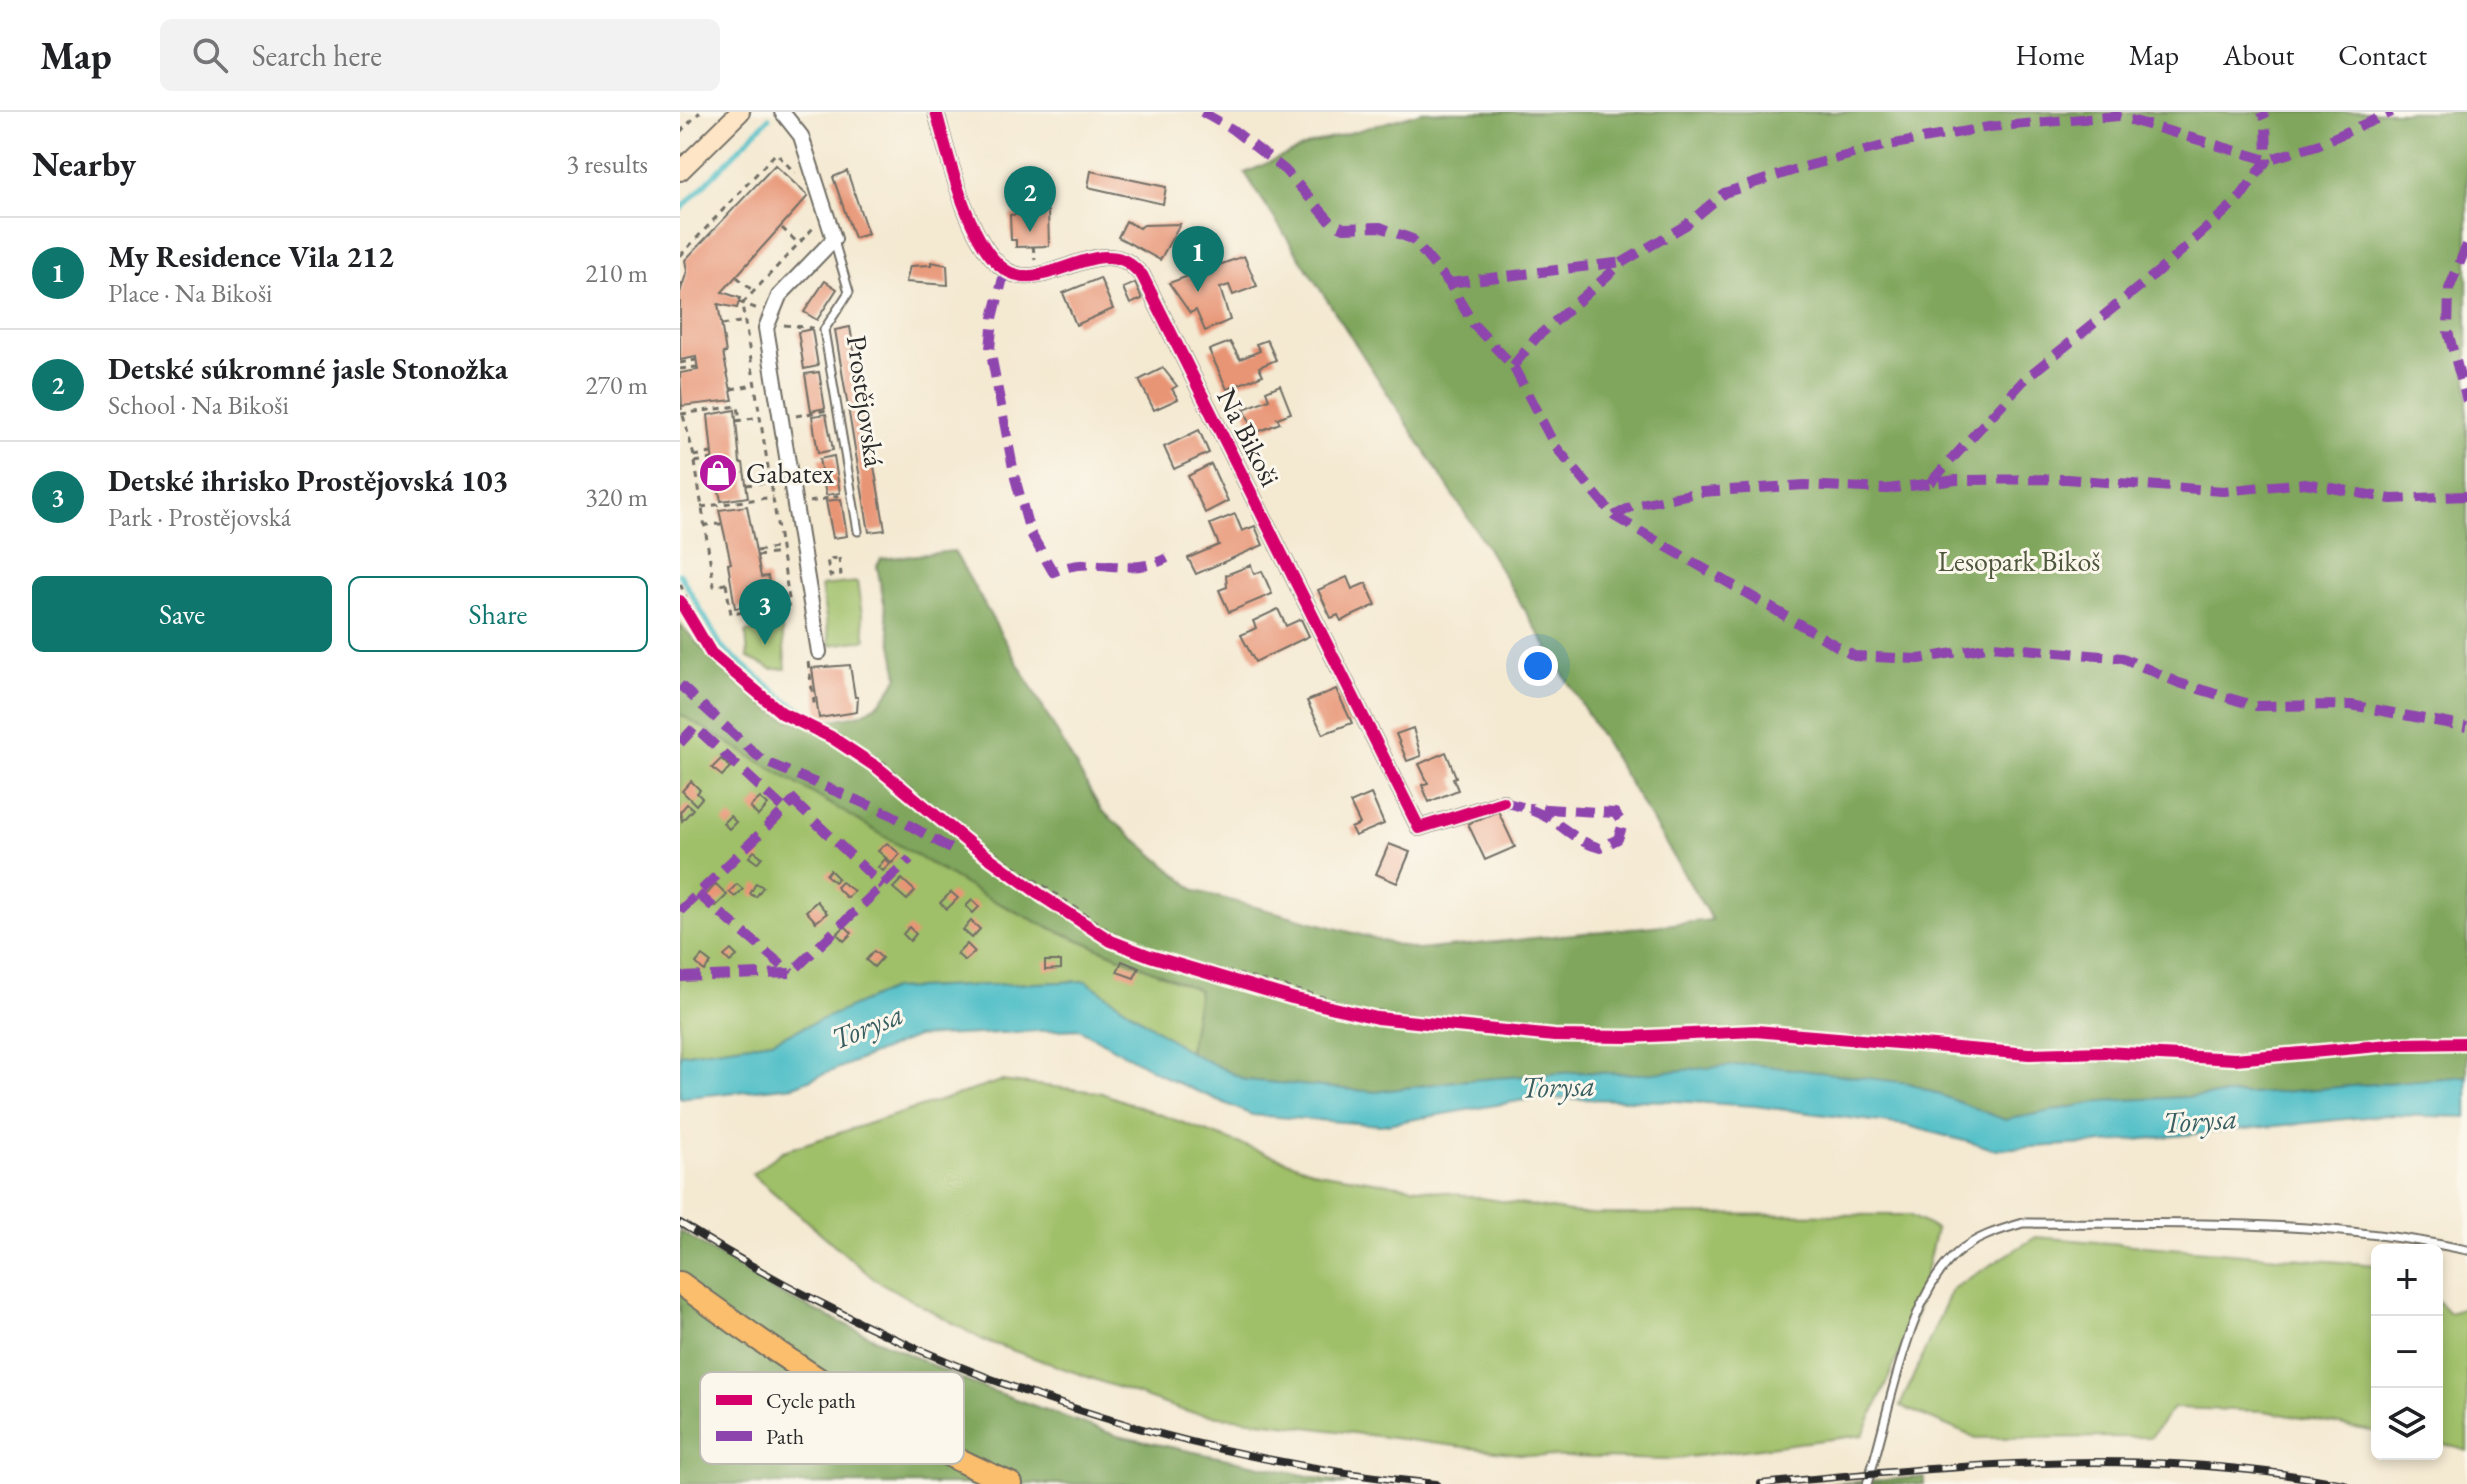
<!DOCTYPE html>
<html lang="en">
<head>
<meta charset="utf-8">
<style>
	:root { --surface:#fff; --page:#f2f2f2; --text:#202124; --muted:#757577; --line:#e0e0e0; --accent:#0f766e }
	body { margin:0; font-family:"EB Garamond",serif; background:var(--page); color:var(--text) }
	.controls { position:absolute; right:24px; bottom:24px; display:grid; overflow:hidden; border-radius:12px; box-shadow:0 4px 12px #0003 }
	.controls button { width:72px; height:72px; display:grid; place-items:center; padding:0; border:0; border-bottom:2px solid var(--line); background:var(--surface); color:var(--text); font:40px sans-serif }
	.you { position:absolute; left:858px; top:554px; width:28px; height:28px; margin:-20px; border:6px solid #fff; border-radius:50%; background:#1a73e8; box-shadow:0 0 0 12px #1a73e833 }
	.badge { display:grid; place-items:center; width:52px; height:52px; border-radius:50%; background:var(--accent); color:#fff; font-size:26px; font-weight:700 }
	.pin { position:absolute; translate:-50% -66px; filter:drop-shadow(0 2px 4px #0008) }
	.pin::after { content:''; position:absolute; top:42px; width:28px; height:24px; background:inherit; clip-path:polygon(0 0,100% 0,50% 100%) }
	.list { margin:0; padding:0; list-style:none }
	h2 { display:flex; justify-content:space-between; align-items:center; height:104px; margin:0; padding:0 32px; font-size:34px }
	h2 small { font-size:26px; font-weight:400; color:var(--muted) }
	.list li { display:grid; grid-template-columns:52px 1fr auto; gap:24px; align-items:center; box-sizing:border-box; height:112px; padding:0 32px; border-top:2px solid var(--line) }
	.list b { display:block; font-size:30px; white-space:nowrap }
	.list p { margin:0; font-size:26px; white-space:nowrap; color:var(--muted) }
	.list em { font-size:26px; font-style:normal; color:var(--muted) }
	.actions { display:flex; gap:16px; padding:24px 32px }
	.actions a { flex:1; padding:18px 0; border:2px solid var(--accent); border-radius:12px; text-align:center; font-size:28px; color:var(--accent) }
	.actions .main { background:var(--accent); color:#fff }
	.icon { flex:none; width:44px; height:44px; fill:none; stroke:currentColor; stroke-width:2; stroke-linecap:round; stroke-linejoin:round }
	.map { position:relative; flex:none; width:1787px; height:1372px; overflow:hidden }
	header { display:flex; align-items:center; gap:48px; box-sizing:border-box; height:112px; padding:0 40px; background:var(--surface); border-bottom:2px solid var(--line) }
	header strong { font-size:38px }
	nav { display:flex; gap:44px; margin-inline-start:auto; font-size:28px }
	.search { width:560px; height:72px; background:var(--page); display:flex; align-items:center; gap:20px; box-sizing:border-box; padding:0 28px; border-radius:12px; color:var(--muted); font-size:30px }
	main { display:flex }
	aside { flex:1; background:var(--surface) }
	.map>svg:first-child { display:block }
	.green { fill:#9fbf67; stroke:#657549; stroke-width:2 }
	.forest { fill:#7fa65c; stroke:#556844; stroke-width:2 }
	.water { fill:#52c0c8; stroke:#3e767a; stroke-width:2 }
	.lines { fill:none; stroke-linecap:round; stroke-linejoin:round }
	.stream { stroke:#52c0c8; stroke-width:5 }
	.building { fill:#e89576 }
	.lane-casing { stroke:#716e65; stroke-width:11 }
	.street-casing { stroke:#716e65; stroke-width:18 }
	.secondary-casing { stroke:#716e65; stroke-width:22 }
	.primary-casing { stroke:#716e65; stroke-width:26 }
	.path { stroke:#716e65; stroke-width:3; stroke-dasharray:6 6; stroke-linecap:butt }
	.lane { stroke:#fff; stroke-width:7 }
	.street { stroke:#fff; stroke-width:14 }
	.secondary { stroke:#fde5c5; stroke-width:18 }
	.primary { stroke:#fabe6d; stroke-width:22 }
	.rail-casing { stroke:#2b2b2b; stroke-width:8 }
	.rail { stroke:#fbf7ec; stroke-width:5; stroke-dasharray:15; stroke-linecap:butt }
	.quiet { stroke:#8e44ad; stroke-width:10; stroke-dasharray:20 10; stroke-linecap:butt }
	.cycleway-casing { stroke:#fbf7ec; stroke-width:17 }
	.cycleway { stroke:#d6006c; stroke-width:12 }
	.labels { text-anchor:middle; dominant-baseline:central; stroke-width:6; stroke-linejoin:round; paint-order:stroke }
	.street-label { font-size:28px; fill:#2b2b2b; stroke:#fbf7ec }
	.poi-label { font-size:28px; fill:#2b2b2b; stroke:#fbf7ec; text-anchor:start }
	.park-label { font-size:28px; fill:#4e573d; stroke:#fbf7ec }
	.water-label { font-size:30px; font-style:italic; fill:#395f62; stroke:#fbf7ec }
	.key { fill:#fbf7ec; stroke:#bdbab2; stroke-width:2 }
	.key-label { font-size:22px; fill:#2b2b2b }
</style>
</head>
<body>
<header>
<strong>Map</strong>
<div class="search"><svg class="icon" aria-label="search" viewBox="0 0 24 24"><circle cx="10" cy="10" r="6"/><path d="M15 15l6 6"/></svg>Search here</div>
<nav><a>Home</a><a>Map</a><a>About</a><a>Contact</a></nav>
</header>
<main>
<aside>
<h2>Nearby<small>3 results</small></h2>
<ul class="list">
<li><span class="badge">1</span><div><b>My Residence Vila 212</b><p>Place · Na Bikoši</p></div><em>210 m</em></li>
<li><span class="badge">2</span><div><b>Detské súkromné jasle Stonožka</b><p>School · Na Bikoši</p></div><em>270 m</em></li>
<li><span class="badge">3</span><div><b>Detské ihrisko Prostějovská 103</b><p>Park · Prostějovská</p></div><em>320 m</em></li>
</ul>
<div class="actions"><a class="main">Save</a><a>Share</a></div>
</aside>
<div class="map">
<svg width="1787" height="1372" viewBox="0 0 1787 1372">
	<rect width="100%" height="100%" fill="#fbf7ec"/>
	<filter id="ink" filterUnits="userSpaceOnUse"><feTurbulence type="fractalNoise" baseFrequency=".0125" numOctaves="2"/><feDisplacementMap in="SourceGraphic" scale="16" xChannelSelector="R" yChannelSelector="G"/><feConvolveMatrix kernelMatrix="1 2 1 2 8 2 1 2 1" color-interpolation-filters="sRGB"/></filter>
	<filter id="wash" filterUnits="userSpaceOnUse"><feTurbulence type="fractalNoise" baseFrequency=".006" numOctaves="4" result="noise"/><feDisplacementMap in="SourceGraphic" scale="32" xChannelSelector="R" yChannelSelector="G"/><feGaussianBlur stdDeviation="1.8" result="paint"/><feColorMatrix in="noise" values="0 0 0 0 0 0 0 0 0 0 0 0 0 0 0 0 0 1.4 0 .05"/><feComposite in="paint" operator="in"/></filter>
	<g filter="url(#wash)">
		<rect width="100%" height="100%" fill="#f4e9d1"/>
		<g class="green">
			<path d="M177,470L186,528L150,533L141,474Z"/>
			<path d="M102,516L106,557H92L68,546L66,520Z"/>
			<path d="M0,602L359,811L519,878L509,940L406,869L213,877L92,929L0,942Z"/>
			<path d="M321,969L419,980L637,1060L903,1102L1229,1103L1256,1117L1235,1207L1183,1323L985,1348L855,1344L507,1300L303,1228L194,1167L72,1062L103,1039Z"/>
			<path d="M1356,1125L1697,1153V1320L1584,1299L1493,1296L1471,1325L1296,1326L1220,1294L1272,1177Z"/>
			<path d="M1757,1188L1769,1201L1787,1195V1339L1757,1330Z"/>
		</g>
		<g class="forest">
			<path d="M742,0H1787V964L1590,981L1423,989L1325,1008L1229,971L897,960L776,969L696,980L565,968L509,940L519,878L359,811L306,785L0,602V512C21,536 83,602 113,609C128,613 147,609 162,606C190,603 206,589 218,564L197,454L201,447L274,439L421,698L516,779L737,838L1032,808L801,426L565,61L631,32Z"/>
			<path d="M0,1119L96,1180L288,1270L438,1324L667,1372H0Z"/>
			<path d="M1244,1365V1372H1149Z"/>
		</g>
		<path class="water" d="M406,869L509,940L565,968L696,980L776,969L897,960L961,962L1070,952L1229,971L1325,1008L1423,989L1590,981L1787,964V1005L1706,1003L1425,1031L1314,1037L1225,1013L1075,994L995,989L856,986L701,1013L572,1003L491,968L399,917L236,925L114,974L0,986V942L92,929L212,877Z"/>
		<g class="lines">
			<g class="stream">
				<path d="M0,98L89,6"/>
				<path d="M0,462L42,535L108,590L134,604"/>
			</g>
		</g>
		<g id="blocks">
			<g class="building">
				<path d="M95,53L128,84L42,180L60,186L57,196L38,192L46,241H43L53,288L2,294L0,261L18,258L16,245L0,248V181L7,159L5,148Z"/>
				<path d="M167,59L188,122L174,126L153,65Z"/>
				<path d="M411,59L486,75L483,92L408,75Z"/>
				<path d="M368,99L369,134L336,135V128H331L330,103Z"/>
				<path d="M446,109L459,116L464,113L500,112L480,148L438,125Z"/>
				<path d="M564,144L577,174L553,183L549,173L540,176L550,208L525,219L516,198L510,201L489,171Z"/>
				<path d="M251,150L267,153L268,173L226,170L230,154L251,153Z"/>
				<path d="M420,166L433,197L396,213L383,181Z"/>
				<path d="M145,169L157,177L137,208L124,200Z"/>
				<path d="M455,171L462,187L450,192L443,176Z"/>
				<path d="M170,215L205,418L189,420L155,218Z"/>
				<path d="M132,217L138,254L124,257L118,220Z"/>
				<path d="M587,228L596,248L579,255L583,263L547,277L529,238L550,230L560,247L580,239L576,232Z"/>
				<path d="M483,256L497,274L492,277L498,287L474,298L459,268Z"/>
				<path d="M139,260L145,296L131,299L125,262Z"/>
				<path d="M600,273L611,301L597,306L600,311L575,321L564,297L589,287L586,279Z"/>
				<path d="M55,298L60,351H63L68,385L41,389L38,372H35L28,303Z"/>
				<path d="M146,302L153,338L138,341L132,304Z"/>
				<path d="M519,318L529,341L494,357L484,335Z"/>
				<path d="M154,344L160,381L146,383L139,347Z"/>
				<path d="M531,352L548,389L525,401L508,364Z"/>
				<path d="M161,387L167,424L153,426L146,389Z"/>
				<path d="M67,394L81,465L88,464L92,491L55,496L48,452L51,451L39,398Z"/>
				<path d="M555,402L562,419L575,414L583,433L516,462L508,446L539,433L530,412Z"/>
				<path d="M571,453L574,462L582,459L592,482L549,500L539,478L547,475L546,463Z"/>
				<path d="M667,465L672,477L686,471L696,493L661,509L658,503L651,506L638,478Z"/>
				<path d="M598,497L606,514L621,507L629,524L575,550L561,523L576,516L573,509Z"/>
				<path d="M170,553L175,585H178L177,600L139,606L132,556Z"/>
				<path d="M656,577L672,611L643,622L627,589Z"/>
				<path d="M733,616L741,644L727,649L716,622Z"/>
				<path d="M766,640L776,665L773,666L778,678L749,690L742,673L748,671L739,652Z"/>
				<path d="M41,647L50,655L42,664L32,656Z"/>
				<path d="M11,669L20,678L17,681L22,686L16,693L2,679Z"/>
				<path d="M691,682L704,712L675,724L671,716L680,712L670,691Z"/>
				<path d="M80,686L88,693L78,704L70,695Z"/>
				<path d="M7,692L13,697L2,709L0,700Z"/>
				<path d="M818,699L835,735L805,748L788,712Z"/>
				<path d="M50,704L56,710L49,717L43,711Z"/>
				<path d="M207,731L220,742L212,751L198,739Z"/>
				<path d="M709,732L730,740L717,771L696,762Z"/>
				<path d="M74,739L82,745L77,751L69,745Z"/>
				<path d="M205,747L210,752L203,759L198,755Z"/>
				<path d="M150,758L158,766L154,770L146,763Z"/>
				<path d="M222,767L235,779L227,788L213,776Z"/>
				<path d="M161,770L174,779L167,786L156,775Z"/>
				<path d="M76,771L83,775L76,785L70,782Z"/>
				<path d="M36,772L47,783L36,794L25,784Z"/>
				<path d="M57,772L63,777L55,785L49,780Z"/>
				<path d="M271,780L278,786L267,797L260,791Z"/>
				<path d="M292,788L299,795L293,801L286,794Z"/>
				<path d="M137,789L147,801L136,810L126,799Z"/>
				<path d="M291,809L300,817L292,826L283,818Z"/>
				<path d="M165,814L172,821L164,829L157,822Z"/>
				<path d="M229,815L236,822L230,829L223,822Z"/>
				<path d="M287,832L295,840L285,849L277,842Z"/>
				<path d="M51,838L57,844L50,850L44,844Z"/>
				<path d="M194,839L202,846L194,855L186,848Z"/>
				<path d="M22,844L31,851L24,859L16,851Z"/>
				<path d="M365,849H381V857L365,858Z"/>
				<path d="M442,849L459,856L454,866L437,860Z"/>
			</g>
		</g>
	</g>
	<g filter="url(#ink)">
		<use href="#blocks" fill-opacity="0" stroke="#716e65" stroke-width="2"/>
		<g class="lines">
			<defs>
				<g id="lane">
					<path d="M154,129L169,180L144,218L178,419"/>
					<path d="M1187,1372C1209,1307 1225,1187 1276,1142C1295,1125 1319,1118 1343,1111C1492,1112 1641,1106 1787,1138"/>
				</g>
				<g id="street">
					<path d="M102,0L121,24L154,127L99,184L86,216L139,540"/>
					<path d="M256,0C268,42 287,130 324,157C359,182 405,133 443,148C450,150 457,159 462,163L739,716L823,690"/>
				</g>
				<path id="secondary" d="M0,59L60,0"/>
				<path id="primary" d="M0,1171C104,1247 212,1321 331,1372"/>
			</defs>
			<use href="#lane" class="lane-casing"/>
			<use href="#street" class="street-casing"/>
			<use href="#secondary" class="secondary-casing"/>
			<use href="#primary" class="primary-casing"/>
			<g class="path">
				<path d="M0,20L20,0"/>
				<path d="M102,116L119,132"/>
				<path d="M353,134L355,148"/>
				<path d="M0,144L96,41L115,61"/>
				<path d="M57,165L74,180"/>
				<path d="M0,172L3,173"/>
				<path d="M59,190L78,197"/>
				<path d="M42,213L65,209"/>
				<path d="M104,213L133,216"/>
				<path d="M0,251L16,248"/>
				<path d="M0,257L17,255"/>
				<path d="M51,277L75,273"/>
				<path d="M0,292L14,344L34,474L51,471"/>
				<path d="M1,302L58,294L60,309"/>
				<path d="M116,304L148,298"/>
				<path d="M56,309L80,305"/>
				<path d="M14,344L31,341"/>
				<path d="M15,350L32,347"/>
				<path d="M66,373L90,370"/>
				<path d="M130,390L162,383"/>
				<path d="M21,395L93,385"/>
				<path d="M23,413L42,412"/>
				<path d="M77,439L100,435"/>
				<path d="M77,444L101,441"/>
				<path d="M159,446L161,462L150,464L147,447Z"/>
				<path d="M0,472L20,515L37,539L105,595L203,650L294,726L434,822L473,839L687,897L888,922"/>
				<path d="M46,472L51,502L110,493L62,192L135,114"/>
				<path d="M128,550L135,597"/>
			</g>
			<use href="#lane" class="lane"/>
			<use href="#street" class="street"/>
			<use href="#secondary" class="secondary"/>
			<use href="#primary" class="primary"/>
			<defs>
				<g id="rail">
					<path d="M0,1111C229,1255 486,1346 756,1372"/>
					<path d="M1081,1372C1282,1353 1463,1334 1664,1372"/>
				</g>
			</defs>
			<use href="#rail" class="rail-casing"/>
			<use href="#rail" class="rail"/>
			<g class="quiet">
				<path d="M522,0L552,17L605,58L651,110L664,116L700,115L732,127L769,171L794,213L833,254L875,334L934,404L1174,544L1239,547L1312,534L1443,546L1499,571L1576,594L1671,593L1787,615"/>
				<path d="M1787,133L1769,177L1768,220L1787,289"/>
				<path d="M325,158L313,206L310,237L335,366L350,420L373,460C414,441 446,467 487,446"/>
				<path d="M769,171L943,150"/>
				<path d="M833,254L856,226L943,150L1006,113L1044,81L1120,56L1203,34L1309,15L1437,4L1587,48L1637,33L1712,0"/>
				<path d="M1250,371L1345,267L1479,159L1559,87L1587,48L1586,10L1582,0"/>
				<path d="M934,404L955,393L1021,380L1125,373L1207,377L1276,368L1387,367L1543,379L1625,371L1711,387L1787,384"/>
				<path d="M0,573L83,649L210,702L271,737"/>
				<path d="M0,631L15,615L105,698"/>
				<path d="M113,689L203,774"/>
				<path d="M823,690C840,694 856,698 871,708C889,719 898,730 920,736L938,727L943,712L935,701L849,696"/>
				<path d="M18,782L111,861"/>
				<path d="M0,799L118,685"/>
				<path d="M0,865L111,861L230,747"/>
			</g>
			<defs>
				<g id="cycleway">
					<path d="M256,0C268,42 287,130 324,157C359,182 405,133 443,148C450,150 457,159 462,163L739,716L823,690"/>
					<path d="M0,489L31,541L102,601L151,625L198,656L290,732L365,786L431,829L470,844L612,886L697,906L874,924L948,925L1075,919L1349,942L1424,940L1555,947L1720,932L1787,931"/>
				</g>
			</defs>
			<use href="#cycleway" class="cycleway-casing"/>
			<use href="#cycleway" class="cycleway"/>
		</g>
	</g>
	<defs>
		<symbol id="shop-disc" viewBox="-11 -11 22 22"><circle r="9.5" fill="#b5179e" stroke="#fbf7ec"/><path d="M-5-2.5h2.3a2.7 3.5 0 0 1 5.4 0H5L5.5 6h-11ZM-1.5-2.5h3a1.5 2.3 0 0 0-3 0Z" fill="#fff"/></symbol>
	</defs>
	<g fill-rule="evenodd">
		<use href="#shop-disc" x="16" y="339" width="44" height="44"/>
	</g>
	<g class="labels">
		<g class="street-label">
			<text transform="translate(186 289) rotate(82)">Prostějovská</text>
			<text transform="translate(569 325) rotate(63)">Na Bikoši</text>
		</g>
		<g class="poi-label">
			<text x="66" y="361">Gabatex</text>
		</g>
		<g class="park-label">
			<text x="1339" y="449">Lesopark Bikoš</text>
		</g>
		<g class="water-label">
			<text transform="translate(187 914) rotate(-22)">Torysa</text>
			<text transform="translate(878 974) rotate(-2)">Torysa</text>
			<text transform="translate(1520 1008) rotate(-4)">Torysa</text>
		</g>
	</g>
	<rect x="20" y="1260" width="264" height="92" rx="12" class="key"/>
	<rect x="36" y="1283" width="36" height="10" fill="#d6006c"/>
	<rect x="36" y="1319" width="36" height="10" fill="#8e44ad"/>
	<g class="key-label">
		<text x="86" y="1296">Cycle path</text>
		<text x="86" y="1332">Path</text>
	</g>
</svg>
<div class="controls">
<button>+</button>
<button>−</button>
<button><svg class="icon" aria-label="layers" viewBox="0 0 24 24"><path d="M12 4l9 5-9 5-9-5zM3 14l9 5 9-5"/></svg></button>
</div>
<div class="you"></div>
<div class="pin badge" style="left:518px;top:180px">1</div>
<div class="pin badge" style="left:350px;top:120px">2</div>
<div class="pin badge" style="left:85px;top:533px">3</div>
</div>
</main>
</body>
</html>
